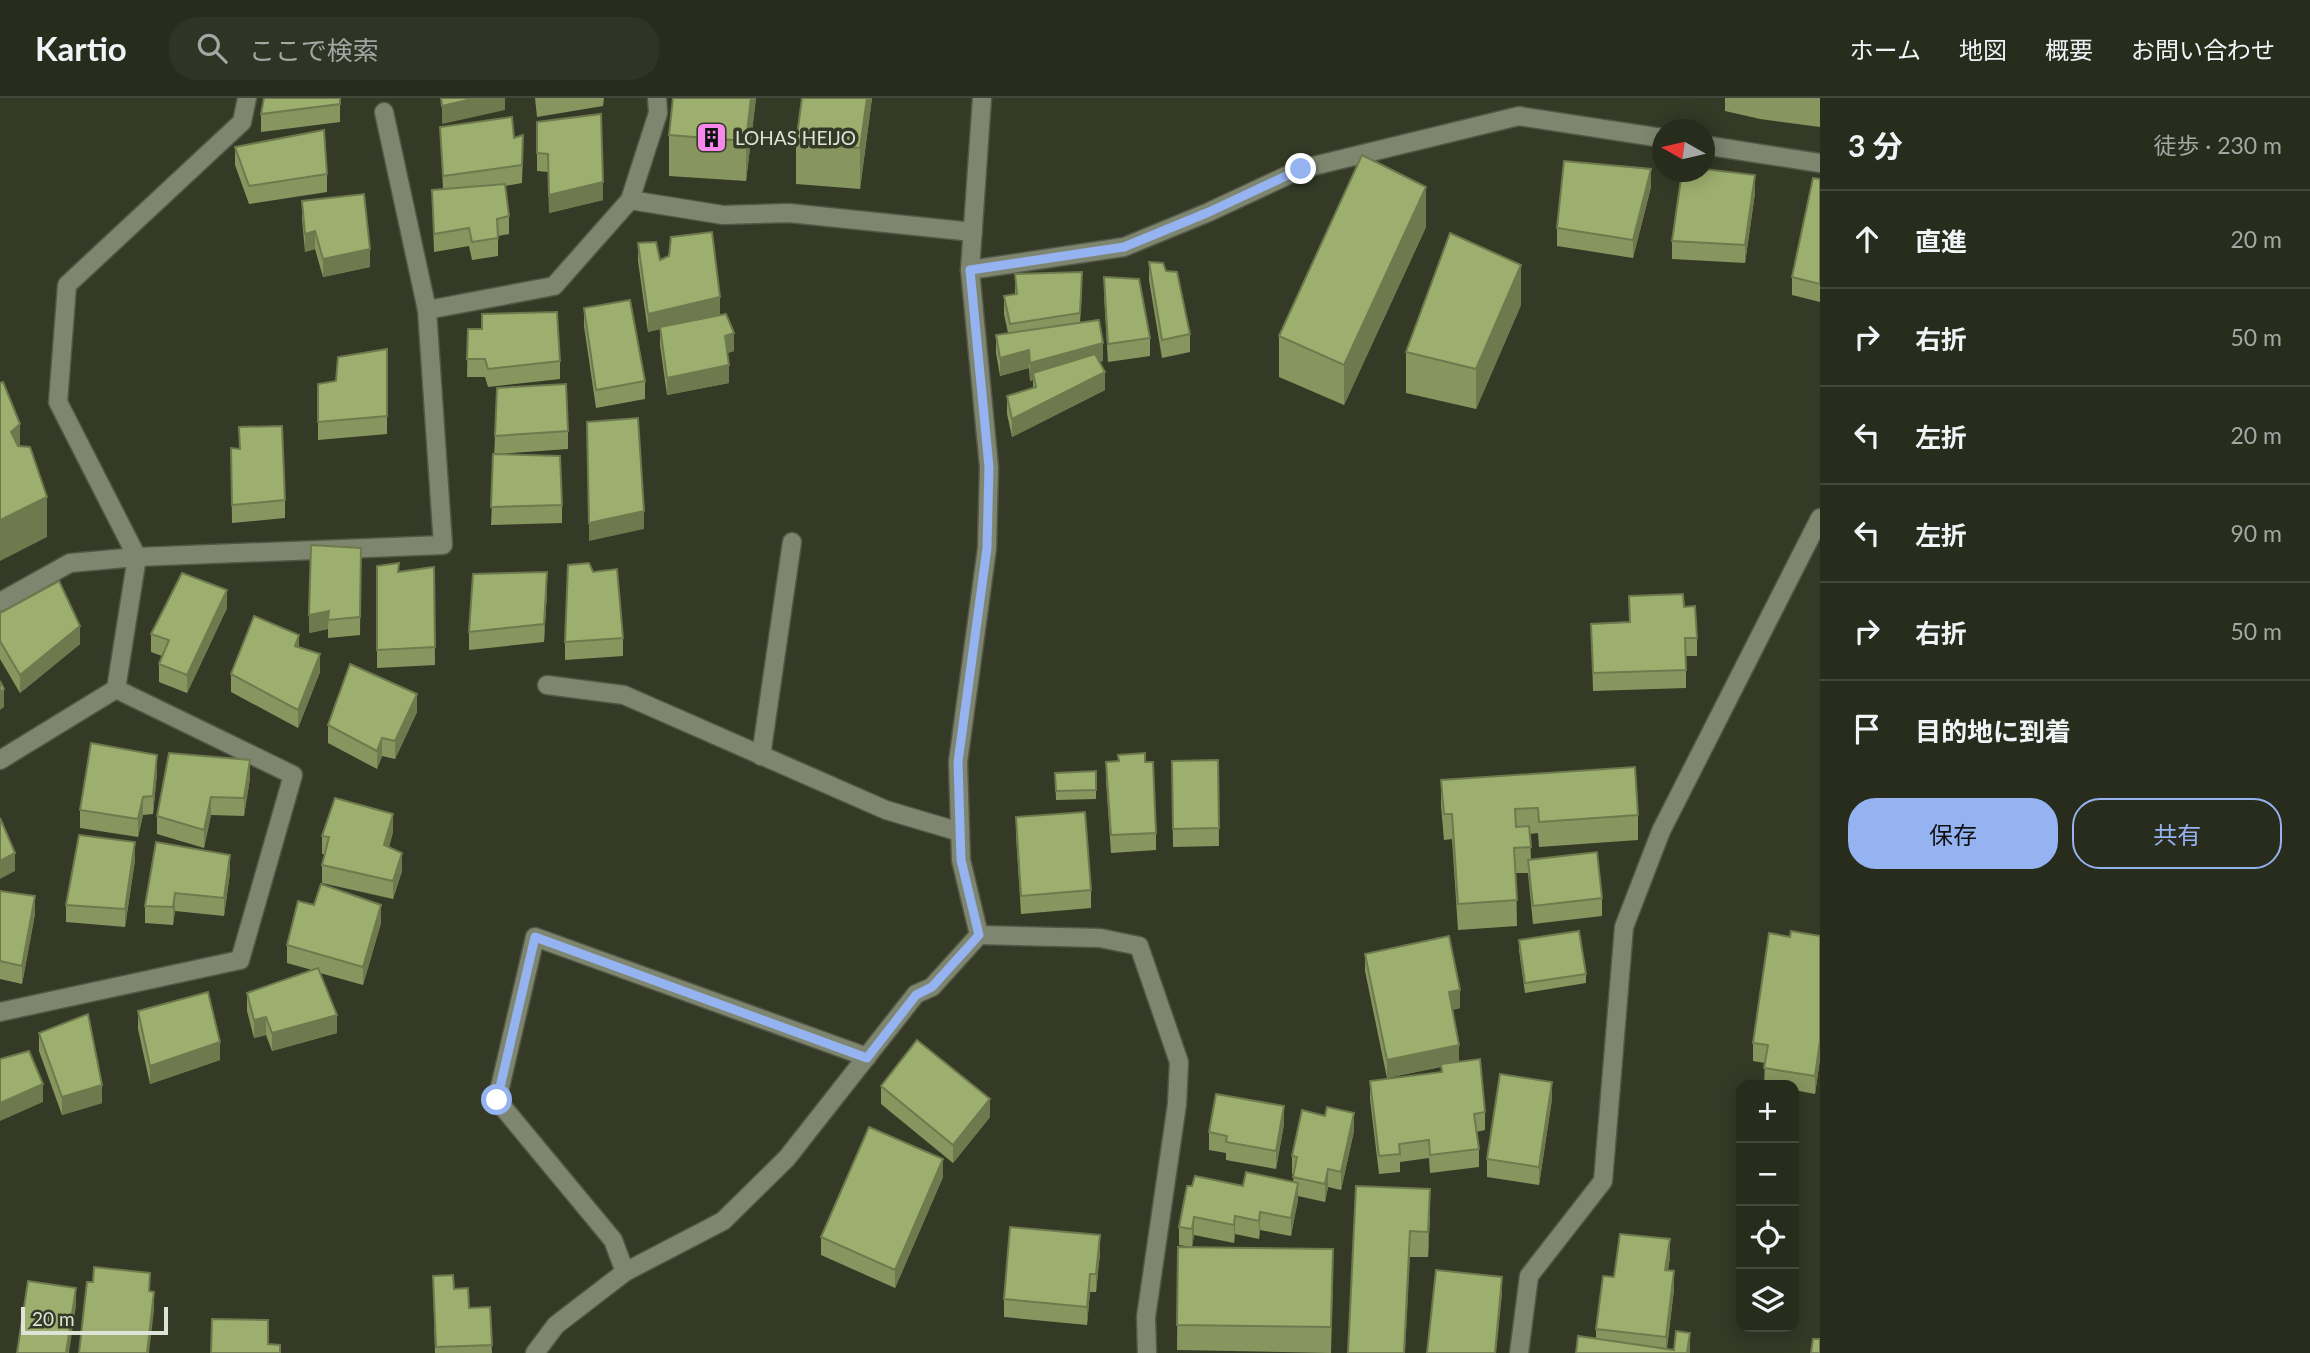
<!DOCTYPE html>
<html lang="ja">
<head>
<meta charset="utf-8">
<style>
	:root { --surface:#272c1c; --page:#2f3425; --text:#f1f3f6; --muted:#a4a7a3; --line:#43483b; --accent:#95b2f1 }
	body { margin:0; font-family:Lato,"Noto Sans JP",sans-serif; background:var(--page); color:var(--text) }
	.controls { position:absolute; right:21px; bottom:21px; display:grid; overflow:hidden; border-radius:14px; box-shadow:0 4px 18px #0003 }
	.controls button { width:63px; height:63px; display:grid; place-items:center; padding:0; border:0; border-bottom:2px solid var(--line); background:var(--surface); color:var(--text); font:35px sans-serif }
	.compass { position:absolute; left:1652px; top:21px; width:63px; height:63px; border-radius:50%; background:var(--surface); box-shadow:0 4px 18px #0003; rotate:278deg }
	.scale { position:absolute; left:21px; bottom:18px; width:147px; box-sizing:border-box; padding-left:7px; border:4px solid #dfe3d7; border-top:0; font-size:19px; line-height:24px; white-space:nowrap; color:#dfe3d7; -webkit-text-stroke:5px #343a26; paint-order:stroke }
	.stop { position:absolute; width:21px; height:21px; margin:-16px; border:5px solid #95b2f1; border-radius:50%; background:#fff }
	.stop.end { background:#95b2f1; border-color:#fff; box-shadow:0 2px 7px #0008 }
	.list { margin:0; padding:0; list-style:none }
	h2 { display:flex; justify-content:space-between; align-items:center; height:91px; margin:0; padding:0 28px; font-size:30px }
	h2 small { font-size:23px; font-weight:400; color:var(--muted) }
	.list li { display:grid; grid-template-columns:46px 1fr auto; gap:21px; align-items:center; box-sizing:border-box; height:98px; padding:0 28px; border-top:2px solid var(--line) }
	.list b { display:block; font-size:26px; white-space:nowrap }
	.list em { font-size:23px; font-style:normal; color:var(--muted) }
	.actions { display:flex; gap:14px; padding:21px 28px }
	.actions a { flex:1; padding:16px 0; border:2px solid var(--accent); border-radius:28px; text-align:center; font-size:24px; color:var(--accent) }
	.actions .main { background:var(--accent); color:#111 }
	.icon { flex:none; width:38px; height:38px; fill:none; stroke:currentColor; stroke-width:2; stroke-linecap:round; stroke-linejoin:round }
	.map { position:relative; flex:none; width:1820px; height:1255px; overflow:hidden }
	header { display:flex; align-items:center; gap:42px; box-sizing:border-box; height:98px; padding:0 35px; background:var(--surface); border-bottom:2px solid var(--line) }
	header strong { font-size:33px }
	nav { display:flex; gap:38px; margin-inline-start:auto; font-size:24px }
	.search { width:490px; height:63px; background:var(--page); display:flex; align-items:center; gap:18px; box-sizing:border-box; padding:0 24px; border-radius:28px; color:var(--muted); font-size:26px }
	main { display:flex }
	aside { flex:1; background:var(--surface) }
	.map>svg:first-child { display:block }
	.lines { fill:none; stroke-linecap:round; stroke-linejoin:round }
	.street-casing { stroke:#535746; stroke-width:21 }
	.street { stroke:#7f8670; stroke-width:18 }
	.wall { fill:#87965f }
	.shaded-wall { fill:#6e7a4d }
	.building { fill:#9daf6e; stroke:#6e7a4d; stroke-width:2 }
	.route { stroke:#95b2f1; stroke-width:9 }
	.labels { text-anchor:middle; dominant-baseline:central; stroke-width:7; stroke-linejoin:round; paint-order:stroke }
	.poi-label { font-size:19px; fill:#dfe3d7; stroke:#343a26; text-anchor:start }
</style>
</head>
<body>
<header>
<strong>Kartio</strong>
<div class="search"><svg class="icon" aria-label="search" viewBox="0 0 24 24"><circle cx="10" cy="10" r="6"/><path d="M15 15l6 6"/></svg>ここで検索</div>
<nav><a>ホーム</a><a>地図</a><a>概要</a><a>お問い合わせ</a></nav>
</header>
<main>
<div class="map">
<svg width="1820" height="1255" viewBox="0 0 1820 1255">
	<rect width="100%" height="100%" fill="#343a26"/>
	<g class="lines">
		<defs>
			<g id="street">
				<path d="M384,14L427,212"/>
				<path d="M1704,47L1820,65"/>
				<path d="M630,102L658,15L657,0"/>
				<path d="M970,172L1124,149L1209,114L1301,71L1519,18L1662,40"/>
				<path d="M0,504L70,465L137,459L443,447L427,212L554,188L630,102L723,117L789,115L973,134"/>
				<path d="M547,587L624,597L886,712L960,734"/>
				<path d="M761,658L792,444"/>
				<path d="M0,662L116,591L137,459L58,304L67,187L242,24L247,0"/>
				<path d="M979,837L1100,840L1139,848L1179,964L1177,1006L1146,1219L1147,1255"/>
				<path d="M0,914L240,862L293,677L116,591"/>
				<path d="M625,1174L613,1142L497,1002L535,839L867,959"/>
				<path d="M535,1255L556,1227L625,1174L723,1123L787,1060L916,896L932,889L979,837L961,762L958,664L987,450L989,369L970,172L982,0"/>
				<path d="M1519,1255L1529,1178L1603,1083L1624,829L1661,733L1820,420"/>
			</g>
		</defs>
		<use href="#street" class="street-casing"/>
		<use href="#street" class="street"/>
	</g>
	<g class="wall">
		<path d="M340,0V24L261,34V16Z"/>
		<path d="M535,0H604L603,8L537,19Z"/>
		<path d="M673,0H756L746,83L669,78V37Z"/>
		<path d="M802,0H872L860,91L796,86V45Z"/>
		<path d="M1725,0H1820V29L1760,21L1725,13Z"/>
		<path d="M537,24L603,102L549,115L548,74L537,73Z"/>
		<path d="M440,29L514,40L523,55L522,85L505,88L509,118V136L498,138V158L472,162L469,148L434,154L432,92L443,91Z"/>
		<path d="M235,49L327,76V94L249,106L235,67Z"/>
		<path d="M1820,81V204L1792,197V179Z"/>
		<path d="M1651,89L1633,160L1557,148V130Z"/>
		<path d="M1755,95L1745,165L1672,161V143Z"/>
		<path d="M302,103L370,169L323,179L315,151L305,154L302,121Z"/>
		<path d="M1426,129L1344,307L1279,279V238Z"/>
		<path d="M638,145L660,162L720,217L704,221L734,253L727,255L729,285L667,297L660,247V231L648,234L638,163Z"/>
		<path d="M1149,164L1190,236V254L1162,260L1149,182Z"/>
		<path d="M1015,176L1082,192L1080,225L1103,263L1099,264L1105,292L1012,339L1007,316V298L1033,290V282L1030,283L1029,270L1000,278L996,255V237L1008,235L1004,216V198L1015,197Z"/>
		<path d="M1104,179L1150,240V258L1108,264L1104,197Z"/>
		<path d="M1521,207L1476,311L1406,295V254Z"/>
		<path d="M584,210L645,283V301L596,310L584,228Z"/>
		<path d="M468,231L560,263V281L488,289L485,279H467Z"/>
		<path d="M387,251V336L318,342V286L336,283Z"/>
		<path d="M239,329L285,402V420L232,425L231,350L239,351Z"/>
		<path d="M568,333V351L499,356L562,407V425L491,427L495,338Z"/>
		<path d="M361,450L360,537L328,540V531L309,535Z"/>
		<path d="M377,468L399,474L434,469L435,567L377,570Z"/>
		<path d="M547,492L544,544L469,552V534Z"/>
		<path d="M1684,509L1697,540V558H1686V590L1593,593L1591,526L1630,524Z"/>
		<path d="M227,510L187,595L159,584V566L162,558L151,554V536Z"/>
		<path d="M0,515L80,546L20,595L0,561Z"/>
		<path d="M623,540V558L565,562V544Z"/>
		<path d="M299,549L320,574L298,630L231,594V576Z"/>
		<path d="M417,614L395,661L382,658L377,671L328,645V627Z"/>
		<path d="M1118,657L1145,664L1156,735V752L1111,755L1106,682V664L1118,663Z"/>
		<path d="M1218,662L1219,748L1173,749L1172,663Z"/>
		<path d="M1096,673V701L1056,702L1055,675Z"/>
		<path d="M157,675L153,716L143,717L138,739L80,730V712Z"/>
		<path d="M250,680L244,718L211,717L204,750L157,736V718Z"/>
		<path d="M1441,682L1638,717V742L1539,749L1538,735L1530,736L1531,762L1602,800V818L1533,826L1528,775H1516L1517,828L1458,832L1452,741L1444,742L1441,708Z"/>
		<path d="M1016,719L1091,792V810L1021,816L1016,737Z"/>
		<path d="M393,734L389,749L402,773L393,801L322,785V767L325,756H322V738Z"/>
		<path d="M156,744L230,775L224,818L175,813L173,827L145,825V808Z"/>
		<path d="M135,762L125,829L66,824V807Z"/>
		<path d="M0,793L35,816L22,886L0,881Z"/>
		<path d="M381,825L363,887L320,875L337,935L272,953L266,937L254,940L247,913V895L312,872L287,865V847Z"/>
		<path d="M1820,838V961L1815,996L1794,992V987H1764L1765,965L1753,963V945L1790,839Z"/>
		<path d="M1519,842L1586,876V885L1525,895L1519,852Z"/>
		<path d="M1365,856L1460,910L1452,912L1459,964L1485,1014V1032L1476,1034L1479,1051V1069L1430,1075L1429,1060L1400,1064V1074L1379,1076L1370,1001V983L1441,974V969L1387,980L1365,873Z"/>
		<path d="M138,913L220,962L150,986L138,931Z"/>
		<path d="M39,935L102,1005L62,1017L39,953Z"/>
		<path d="M881,988L990,1019L953,1065L881,1006Z"/>
		<path d="M1552,1001L1539,1087L1487,1079V1061Z"/>
		<path d="M1284,1026L1276,1071L1226,1062V1055L1209,1052V1034Z"/>
		<path d="M1354,1033L1341,1092L1328,1089L1325,1104L1298,1098L1291,1138L1260,1132L1259,1141L1235,1136L1234,1145L1194,1137L1192,1149L1333,1177L1331,1255L1177,1252L1178,1149H1191L1179,1147V1129L1192,1088H1243L1293,1084L1294,1076H1292V1058Z"/>
		<path d="M943,1079L895,1190L821,1157V1139Z"/>
		<path d="M1356,1088L1430,1117L1428,1159H1410Z"/>
		<path d="M1100,1155L1096,1194H1090L1087,1227L1004,1219V1201Z"/>
		<path d="M1670,1159L1668,1172L1674,1191L1667,1251L1674,1252L1690,1235V1255H1576L1596,1241V1231L1614,1179Z"/>
		<path d="M433,1178L454,1191L469,1210L490,1209L492,1255H435Z"/>
	</g>
	<g class="shaded-wall">
		<path d="M476,0H505V12L442,26V8Z"/>
		<path d="M751,0H756L746,83V43Z"/>
		<path d="M867,0H872L860,91V50Z"/>
		<path d="M1651,71V89L1633,160V142Z"/>
		<path d="M1755,77V95L1745,165V147Z"/>
		<path d="M603,84V102L549,115V97Z"/>
		<path d="M1426,89V129L1344,307V267Z"/>
		<path d="M315,133V151L305,154V136Z"/>
		<path d="M370,151V169L323,179V161Z"/>
		<path d="M1521,167V207L1476,311V271Z"/>
		<path d="M720,199V217L648,234V216Z"/>
		<path d="M734,235V253L725,256V238Z"/>
		<path d="M1103,245V263L1034,282L1033,275V282L1030,283V265Z"/>
		<path d="M1029,252V270L1000,278V260Z"/>
		<path d="M729,267V285L667,297V280Z"/>
		<path d="M1105,274V292L1012,339V321Z"/>
		<path d="M20,326V367L11,334Z"/>
		<path d="M47,399V439L0,463V422Z"/>
		<path d="M644,413V431L589,443V425Z"/>
		<path d="M547,474V492L544,544V526Z"/>
		<path d="M227,492V510L187,595V577Z"/>
		<path d="M329,513L328,531L309,535V517Z"/>
		<path d="M80,528V546L20,595V577Z"/>
		<path d="M299,537V555L295,548Z"/>
		<path d="M320,556V574L298,630V612Z"/>
		<path d="M4,591V609L0,612V594Z"/>
		<path d="M417,596V614L395,661V643Z"/>
		<path d="M382,640V658L377,671V653Z"/>
		<path d="M157,657V675L153,716V698Z"/>
		<path d="M250,662V680L244,718V700Z"/>
		<path d="M143,699V717L138,739V721Z"/>
		<path d="M211,699V717L204,750V732Z"/>
		<path d="M393,716V734L384,765V747Z"/>
		<path d="M135,744V762L125,829V811Z"/>
		<path d="M15,755V773L0,781V763Z"/>
		<path d="M402,755V773L393,801V783Z"/>
		<path d="M230,757V775L224,818V800Z"/>
		<path d="M175,795V813L173,827V809Z"/>
		<path d="M35,798V816L22,886V868Z"/>
		<path d="M381,807V825L363,887V869Z"/>
		<path d="M1460,892V910L1449,912V894Z"/>
		<path d="M337,917V935L272,953V935Z"/>
		<path d="M266,919V937L254,940V922Z"/>
		<path d="M1820,943V961L1815,996V978Z"/>
		<path d="M220,944V962L150,986V968Z"/>
		<path d="M1459,947V965L1387,980V962Z"/>
		<path d="M1552,984V1001L1539,1087V1069Z"/>
		<path d="M43,986V1004L0,1023V1005Z"/>
		<path d="M102,987V1005L62,1017V999Z"/>
		<path d="M990,1001V1019L953,1065V1047Z"/>
		<path d="M1284,1008V1026L1276,1071V1053Z"/>
		<path d="M1354,1015V1033L1341,1092V1074Z"/>
		<path d="M943,1061V1079L895,1190V1172Z"/>
		<path d="M1328,1071V1089L1325,1104V1086Z"/>
		<path d="M1298,1085V1103L1291,1138V1120Z"/>
		<path d="M1430,1091V1117L1428,1159V1134Z"/>
		<path d="M1260,1114V1132L1259,1141V1123Z"/>
		<path d="M1235,1118V1136L1234,1145V1127Z"/>
		<path d="M1194,1119V1137L1192,1149V1131Z"/>
		<path d="M1410,1133V1159L1405,1255H1404Z"/>
		<path d="M1100,1137V1155L1096,1194V1176Z"/>
		<path d="M1670,1141V1159L1665,1190V1172Z"/>
		<path d="M1674,1173V1191L1666,1255V1239Z"/>
		<path d="M1090,1176V1194L1087,1227V1209Z"/>
		<path d="M1502,1179V1197L1496,1255H1495Z"/>
		<path d="M76,1190V1208L69,1255H66Z"/>
		<path d="M154,1194V1212L149,1255H147Z"/>
		<path d="M1690,1235V1255H1687Z"/>
	</g>
	<g class="building">
		<path d="M264,0H340V6L261,16Z"/>
		<path d="M441,0H476L442,8Z"/>
		<path d="M673,0H751L746,43L669,37Z"/>
		<path d="M802,0H867L860,50L796,45Z"/>
		<path d="M601,16L603,84L549,97L548,56L537,55V24Z"/>
		<path d="M512,19L514,40L523,37L522,67L443,78L440,29Z"/>
		<path d="M324,32L327,76L249,88L235,49Z"/>
		<path d="M1362,57L1426,89L1344,267L1279,238Z"/>
		<path d="M1564,63L1651,71L1633,142L1557,130Z"/>
		<path d="M1704,71L1755,77L1745,147L1672,143L1682,74H1704Z"/>
		<path d="M1813,80L1820,81V186L1792,179Z"/>
		<path d="M505,86L509,118L497,121L498,140L472,144L469,130L434,136L432,92Z"/>
		<path d="M364,96L370,151L323,161L315,133L305,136L302,103Z"/>
		<path d="M712,134L720,199L648,216L638,145L656,144L660,162L669,158L671,139Z"/>
		<path d="M1450,135L1521,167L1476,271L1406,254Z"/>
		<path d="M1149,164L1163,165L1166,173L1177,174L1190,236L1162,242Z"/>
		<path d="M1082,174L1080,215L1010,226L1004,198L1017,196L1015,176Z"/>
		<path d="M1104,179L1139,181L1150,240L1108,246Z"/>
		<path d="M630,202L645,283L596,292L584,210Z"/>
		<path d="M557,214L560,263L488,271L485,261H467L468,231H482V216Z"/>
		<path d="M726,216L734,235L725,238L729,267L667,280L660,229Z"/>
		<path d="M1099,222L1103,245L1030,265L1029,252L1000,260L996,237Z"/>
		<path d="M387,251V318L318,324V286L336,283L338,259Z"/>
		<path d="M1095,256L1105,274L1012,321L1007,298L1036,289L1033,275Z"/>
		<path d="M3,284L20,326L11,334L18,348L30,349L47,399L0,422V285Z"/>
		<path d="M566,286L568,333L495,338L497,290Z"/>
		<path d="M638,320L644,413L589,425L587,324Z"/>
		<path d="M282,328L285,402L232,407L231,350L240,351L239,329Z"/>
		<path d="M493,356L560,358L562,407L491,409Z"/>
		<path d="M311,447L361,450L360,519L328,522L329,513L309,517Z"/>
		<path d="M399,465L398,474L434,469L435,549L377,552V468Z"/>
		<path d="M589,465L593,474L617,471L623,540L565,544L568,467Z"/>
		<path d="M547,474L544,526L469,534L473,476Z"/>
		<path d="M182,475L227,492L187,577L159,566L169,542L151,536Z"/>
		<path d="M59,483L80,528L20,577L0,543V515Z"/>
		<path d="M1683,496L1684,509L1695,508L1697,540H1685L1686,572L1593,575L1591,526L1630,524L1629,498Z"/>
		<path d="M254,518L299,537L295,548L320,556L298,612L231,576Z"/>
		<path d="M350,566L417,596L395,643L382,640L377,653L328,627Z"/>
		<path d="M0,583L4,591L0,594Z"/>
		<path d="M91,645L157,657L153,698L143,699L138,721L80,712Z"/>
		<path d="M169,655L250,662L244,700L211,699L204,732L157,718Z"/>
		<path d="M1145,655V664H1153L1156,735L1111,737L1106,664L1119,663L1118,657Z"/>
		<path d="M1218,662L1219,730L1173,731L1172,663Z"/>
		<path d="M1635,669L1638,717L1539,724L1538,710L1515,711L1516,729L1529,728L1531,749L1514,750L1517,802L1458,806L1452,716H1444L1441,682Z"/>
		<path d="M1096,673V692L1056,693L1055,675Z"/>
		<path d="M335,700L393,716L384,747L402,755L393,783L322,767L329,739L322,738Z"/>
		<path d="M1085,714L1091,792L1021,798L1016,719Z"/>
		<path d="M0,720L15,755L0,763Z"/>
		<path d="M79,737L135,744L125,811L66,807Z"/>
		<path d="M156,744L230,757L224,800L175,795L173,809L145,808Z"/>
		<path d="M1597,754L1602,800L1533,808L1528,762Z"/>
		<path d="M321,786L381,807L363,869L287,847L298,803L314,807Z"/>
		<path d="M0,793L35,798L22,868L0,863Z"/>
		<path d="M1579,833L1586,876L1525,885L1519,842Z"/>
		<path d="M1791,833L1820,838V943L1815,978L1764,970L1768,947L1753,945L1769,835L1790,839Z"/>
		<path d="M1449,838L1460,892L1449,894L1459,947L1387,962L1365,856Z"/>
		<path d="M318,870L337,917L272,935L266,919L254,922L247,895Z"/>
		<path d="M208,894L220,944L150,968L138,913Z"/>
		<path d="M88,916L102,987L62,999L39,935Z"/>
		<path d="M917,942L990,1001L953,1047L881,988Z"/>
		<path d="M29,953L43,986L0,1005V961Z"/>
		<path d="M1480,961L1485,1014L1474,1016L1479,1051L1430,1057L1429,1042L1399,1046L1400,1056L1379,1058L1370,983L1442,974L1441,966Z"/>
		<path d="M1500,976L1552,984L1539,1069L1487,1061Z"/>
		<path d="M1216,996L1284,1008L1276,1053L1226,1044L1227,1038L1209,1034Z"/>
		<path d="M1327,1009L1354,1015L1341,1074L1328,1071L1325,1086L1293,1079L1297,1059L1292,1058L1302,1012L1325,1018Z"/>
		<path d="M869,1029L943,1061L895,1172L821,1139Z"/>
		<path d="M1246,1074L1298,1085L1291,1120L1260,1114L1259,1123L1235,1118L1234,1127L1194,1119L1192,1131L1179,1129L1187,1088H1192L1195,1078L1243,1088Z"/>
		<path d="M1356,1088L1430,1091L1428,1134L1410,1133L1404,1255H1348Z"/>
		<path d="M1010,1129L1100,1137L1096,1176H1090L1087,1209L1004,1201Z"/>
		<path d="M1620,1136L1670,1141L1665,1172L1674,1173L1666,1239L1596,1231L1603,1178L1614,1179Z"/>
		<path d="M1178,1149L1333,1151L1331,1229L1177,1227Z"/>
		<path d="M94,1169L150,1175L149,1193L154,1194L147,1255H79L87,1184H93Z"/>
		<path d="M1436,1172L1502,1179L1495,1255H1427Z"/>
		<path d="M453,1177L454,1191L468,1190L469,1210L490,1209L492,1247L436,1249L433,1178Z"/>
		<path d="M28,1183L76,1190L66,1255H17Z"/>
		<path d="M212,1221L268,1222V1246L280,1247V1255H211Z"/>
		<path d="M1676,1233L1690,1235L1687,1255H1576L1578,1238L1674,1252Z"/>
		<path d="M1813,1241H1820V1255H1811Z"/>
	</g>
	<g class="lines">
		<path class="route" d="M497,1002L535,839L867,960L916,897L932,889L979,837L961,762L958,664L987,450L989,369L970,172L1124,149L1209,114L1301,71"/>
	</g>
	<defs>
		<symbol id="building-square" viewBox="-11 -11 22 22"><rect x="-9" y="-9" width="18" height="18" rx="4" fill="#f788eb" stroke="#343a26"/><path d="M-4-6H4V6H1V3H-1V6H-4ZM-2.5-4.3h1.7v1.8h-1.7ZM.8-4.3h1.7v1.8H.8ZM-2.5-1h1.7V.8h-1.7ZM.8-1h1.7V.8H.8Z" fill="#111"/></symbol>
	</defs>
	<g fill-rule="evenodd">
		<use href="#building-square" x="694" y="22" width="35" height="35"/>
	</g>
	<g class="labels">
		<g class="poi-label">
			<text x="735" y="39">LOHAS HEIJO</text>
		</g>
	</g>
</svg>
<div class="controls">
<button>+</button>
<button>−</button>
<button><svg class="icon" aria-label="locate" viewBox="0 0 24 24"><circle cx="12" cy="12" r="6"/><path d="M12 2v4M12 18v4M2 12h4M18 12h4"/></svg></button>
<button><svg class="icon" aria-label="layers" viewBox="0 0 24 24"><path d="M12 4l9 5-9 5-9-5zM3 14l9 5 9-5"/></svg></button>
</div>
<svg class="compass" viewBox="-18 -18 36 36"><path d="M0-13l5 13h-10z" fill="#e53935"/><path d="M0 13l5-13h-10z" fill="#a4a7a3"/></svg>
<div class="scale">20 m</div>
<div class="stop" style="left:497px;top:1002px"></div>
<div class="stop end" style="left:1301px;top:71px"></div>
</div>
<aside>
<h2>3 分<small>徒歩 · 230 m</small></h2>
<ul class="list">
<li><svg class="icon" aria-label="ahead" viewBox="0 0 24 24"><path d="M12 20V5M6 11l6-6 6 6"/></svg><div><b>直進</b></div><em>20 m</em></li>
<li><svg class="icon" aria-label="right" viewBox="0 0 24 24"><path d="M7 20v-9h11M14 6l5 5-5 5"/></svg><div><b>右折</b></div><em>50 m</em></li>
<li><svg class="icon" aria-label="left" viewBox="0 0 24 24"><path d="M17 20v-9H6M10 6l-5 5 5 5"/></svg><div><b>左折</b></div><em>20 m</em></li>
<li><svg class="icon" aria-label="left" viewBox="0 0 24 24"><path d="M17 20v-9H6M10 6l-5 5 5 5"/></svg><div><b>左折</b></div><em>90 m</em></li>
<li><svg class="icon" aria-label="right" viewBox="0 0 24 24"><path d="M7 20v-9h11M14 6l5 5-5 5"/></svg><div><b>右折</b></div><em>50 m</em></li>
<li><svg class="icon" aria-label="arrive" viewBox="0 0 24 24"><path d="M6 21V4h12l-3 4 3 4H6"/></svg><div><b>目的地に到着</b></div></li>
</ul>
<div class="actions"><a class="main">保存</a><a>共有</a></div>
</aside>
</main>
</body>
</html>
